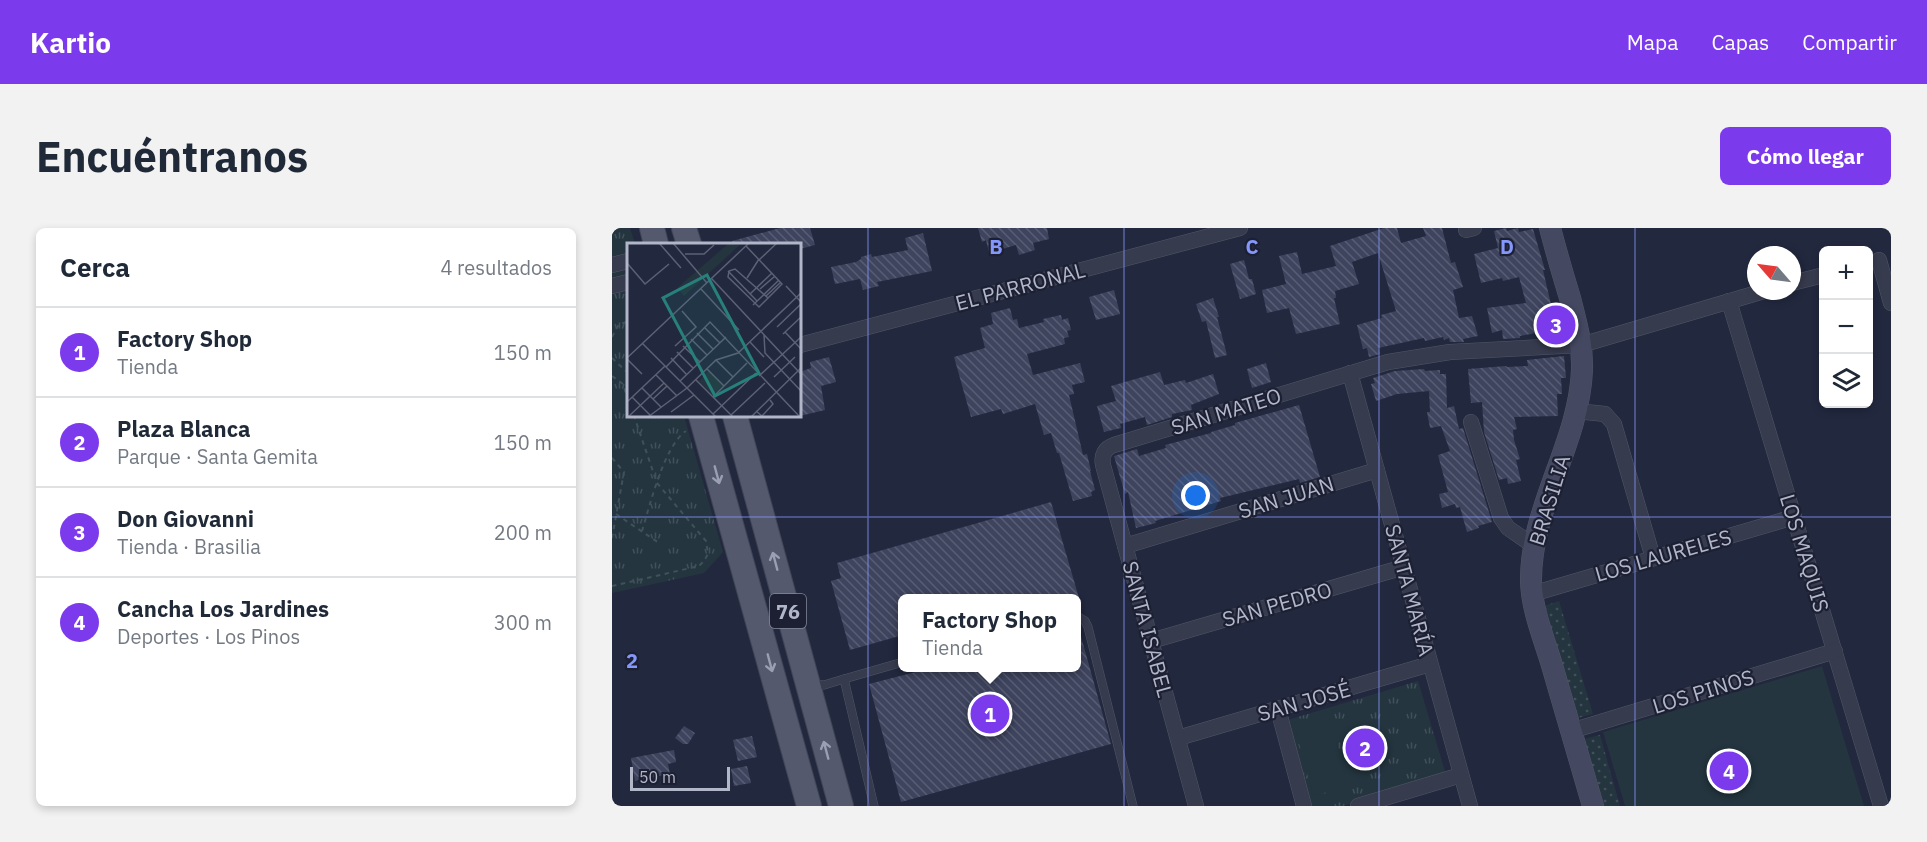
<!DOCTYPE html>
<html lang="es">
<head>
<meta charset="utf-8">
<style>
	:root { --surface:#fff; --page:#f2f2f3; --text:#1f2937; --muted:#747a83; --line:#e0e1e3; --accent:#7c3aed }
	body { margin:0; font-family:"IBM Plex Sans",sans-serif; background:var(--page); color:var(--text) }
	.controls { position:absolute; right:18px; top:18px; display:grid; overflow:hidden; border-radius:9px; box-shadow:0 3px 9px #0003 }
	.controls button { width:54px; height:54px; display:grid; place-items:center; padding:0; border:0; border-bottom:2px solid var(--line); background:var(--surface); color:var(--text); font:30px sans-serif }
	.compass { position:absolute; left:1135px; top:18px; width:54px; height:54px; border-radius:50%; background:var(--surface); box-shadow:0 3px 9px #0003; rotate:298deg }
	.scale { position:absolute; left:18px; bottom:15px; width:100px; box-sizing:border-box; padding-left:6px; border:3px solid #b2b6c9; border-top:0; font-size:16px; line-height:21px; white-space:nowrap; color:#b2b6c9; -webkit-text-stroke:4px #1c2032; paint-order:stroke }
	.you { position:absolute; left:584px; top:268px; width:21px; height:21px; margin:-15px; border:4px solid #fff; border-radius:50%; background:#1a73e8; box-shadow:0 0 0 9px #1a73e833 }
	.badge { display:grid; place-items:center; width:39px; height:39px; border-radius:50%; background:var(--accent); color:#fff; font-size:20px; font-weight:700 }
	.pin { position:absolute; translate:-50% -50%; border:3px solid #fff; box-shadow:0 2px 6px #0006 }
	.popup { position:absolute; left:286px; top:366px; width:183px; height:78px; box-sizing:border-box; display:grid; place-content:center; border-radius:9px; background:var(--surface); filter:drop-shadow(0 2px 4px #0005); font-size:20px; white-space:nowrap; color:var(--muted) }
	.popup b { font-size:22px; color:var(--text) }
	.popup::after { content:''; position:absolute; left:50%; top:100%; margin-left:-12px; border:12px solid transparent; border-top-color:var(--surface) }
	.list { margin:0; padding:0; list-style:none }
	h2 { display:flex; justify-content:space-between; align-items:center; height:78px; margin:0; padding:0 24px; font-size:26px }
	h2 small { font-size:20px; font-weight:400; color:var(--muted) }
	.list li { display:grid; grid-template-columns:39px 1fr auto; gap:18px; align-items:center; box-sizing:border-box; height:90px; padding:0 24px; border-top:2px solid var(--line) }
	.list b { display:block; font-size:22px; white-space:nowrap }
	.list p { margin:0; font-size:20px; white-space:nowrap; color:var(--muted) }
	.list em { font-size:20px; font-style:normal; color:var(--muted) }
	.icon { flex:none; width:33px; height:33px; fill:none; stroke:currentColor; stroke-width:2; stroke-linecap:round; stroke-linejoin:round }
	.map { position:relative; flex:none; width:1279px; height:578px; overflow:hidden; border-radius:9px }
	header { display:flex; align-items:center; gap:36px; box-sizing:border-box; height:84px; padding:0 30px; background:var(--accent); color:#fff }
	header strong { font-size:28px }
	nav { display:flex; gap:33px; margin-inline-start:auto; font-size:21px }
	.intro { display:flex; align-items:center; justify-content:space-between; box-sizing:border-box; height:144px; padding:0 36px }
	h1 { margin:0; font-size:42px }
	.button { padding:15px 27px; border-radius:9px; background:var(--accent); color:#fff; font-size:21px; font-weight:700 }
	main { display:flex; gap:36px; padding:0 36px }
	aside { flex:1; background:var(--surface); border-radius:9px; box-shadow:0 3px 9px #0003 }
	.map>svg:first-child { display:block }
	.grass { fill:url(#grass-dots) }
	.park { fill:url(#park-tufts) }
	.pitch { fill:#24353f }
	.building { fill:url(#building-back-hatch) }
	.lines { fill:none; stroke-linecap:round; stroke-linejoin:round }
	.lane-casing { stroke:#525668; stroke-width:9 }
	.street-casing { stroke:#525668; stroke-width:16 }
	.secondary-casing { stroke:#525668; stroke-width:22 }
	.primary-casing { stroke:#404456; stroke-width:26 }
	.path { stroke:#3f5159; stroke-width:2; stroke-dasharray:4.5 4.5; stroke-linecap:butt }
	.lane { stroke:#373b4e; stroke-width:8 }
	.street { stroke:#373b4e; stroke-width:15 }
	.secondary { stroke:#444861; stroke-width:21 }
	.primary { stroke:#54596e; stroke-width:24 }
	.oneway { stroke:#9a9fb2 }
	.grid { fill:none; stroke:#8597fb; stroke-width:1.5; stroke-opacity:0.55 }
	.labels { text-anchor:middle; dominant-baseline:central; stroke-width:4.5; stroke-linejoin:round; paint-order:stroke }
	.shield { fill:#1c2032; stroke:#85899c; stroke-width:1.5 }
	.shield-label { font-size:20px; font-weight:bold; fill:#b2b6c9 }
	.street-label { font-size:21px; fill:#b2b6c9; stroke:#1c2032 }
	.inset-road { fill:none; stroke:#5c6176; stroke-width:1.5 }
	.view { fill:#27807c; fill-opacity:0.15; stroke:#27807c; stroke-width:3 }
	.inset-edge { fill:none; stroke:#b2b6c9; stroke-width:3 }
	.grid-label { font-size:20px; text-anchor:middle; font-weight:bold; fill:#8597fb; stroke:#1c2032; stroke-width:4.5; stroke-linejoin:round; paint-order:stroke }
</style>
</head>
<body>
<header>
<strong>Kartio</strong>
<nav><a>Mapa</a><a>Capas</a><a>Compartir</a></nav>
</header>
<div class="intro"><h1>Encuéntranos</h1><a class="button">Cómo llegar</a></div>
<main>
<aside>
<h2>Cerca<small>4 resultados</small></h2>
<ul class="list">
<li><span class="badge">1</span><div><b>Factory Shop</b><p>Tienda</p></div><em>150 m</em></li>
<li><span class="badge">2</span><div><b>Plaza Blanca</b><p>Parque · Santa Gemita</p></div><em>150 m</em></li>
<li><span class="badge">3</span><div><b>Don Giovanni</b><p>Tienda · Brasilia</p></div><em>200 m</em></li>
<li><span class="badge">4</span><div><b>Cancha Los Jardines</b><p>Deportes · Los Pinos</p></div><em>300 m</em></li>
</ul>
</aside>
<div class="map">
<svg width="1279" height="578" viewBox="0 0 1279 578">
	<defs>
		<pattern id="grass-dots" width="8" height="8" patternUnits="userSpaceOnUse" patternTransform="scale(1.5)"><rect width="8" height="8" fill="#24353f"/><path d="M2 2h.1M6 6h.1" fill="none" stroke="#415059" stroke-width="1.8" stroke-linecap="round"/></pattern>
		<pattern id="park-tufts" width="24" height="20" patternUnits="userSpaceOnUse" patternTransform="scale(1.5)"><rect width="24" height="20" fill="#24353f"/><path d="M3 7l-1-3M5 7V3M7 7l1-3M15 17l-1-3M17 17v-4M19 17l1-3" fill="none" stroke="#415059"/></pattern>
		<pattern id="building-back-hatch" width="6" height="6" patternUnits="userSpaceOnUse" patternTransform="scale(1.5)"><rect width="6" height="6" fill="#3e445e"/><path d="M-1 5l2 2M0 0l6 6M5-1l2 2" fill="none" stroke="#585d74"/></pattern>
	</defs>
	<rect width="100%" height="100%" fill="#22283e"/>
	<g class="grass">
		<path d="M947,373L981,486L966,490L932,378Z"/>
		<path d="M988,507L1008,578H991L972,511Z"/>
	</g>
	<g class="park">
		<path d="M0,0H18L23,16H16V188H72L111,324L92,345L0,365Z"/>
		<path d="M806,453L834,547L731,578H697L672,493Z"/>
	</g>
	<g class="pitch">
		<path d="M1210,438L1252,578H1013L991,504Z"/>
		<path d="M719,494L736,558L701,568L684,504Z"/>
	</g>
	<g class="building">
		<path d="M168,0H198L203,17L188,21V16H120V13Z"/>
		<path d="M366,0H435L437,11L421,15L423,22L407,27L404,17L377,25L374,12L370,14Z"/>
		<path d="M772,0H785L789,15L814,8L811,0H830L839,35L843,34L851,59L841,62L847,90L860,88L866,108L851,111L852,114H838L837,110L832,112L831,109L813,113L812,110L766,120L768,126L757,129L755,120L751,121L745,97L770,90L769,87L784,83L766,25L740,34L747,56L723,63L724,70H722L728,96L684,106L677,80L655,85L650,62L674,56L667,28L685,24L690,46L724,38L718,18Z"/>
		<path d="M894,0L895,3L906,0L907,4L921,1L933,42H931L941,85L944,84L946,93L950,92L954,106L946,108L945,101L908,108V110L891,111L890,102L880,105L875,80L914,75L907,49L891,53L890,50L869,55L862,26L886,20L882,3Z"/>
		<path d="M311,5L320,43L265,54L267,58L251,62L248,51L223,56L219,39L244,34L249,31V29L259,26L260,29L296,22L293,10Z"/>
		<path d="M632,32L637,51H640L644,66L628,71L618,36Z"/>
		<path d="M502,62L508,86L484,92L477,69Z"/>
		<path d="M601,70L607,89H605L615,127L603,130L594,93L590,94L584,76Z"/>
		<path d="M398,80L401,92L405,91L407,100L432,94L431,91L449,87L450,92L456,90L459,102L455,103L457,109L452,110L453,116L415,126L421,147L468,135L473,154L460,157L462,166L457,167L471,227L475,226L479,243H478L483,262L479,264L480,268L461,273L447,225H445L439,205L432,207L423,176L391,186L389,181L359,189L342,129L373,120L368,100L381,96L379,85Z"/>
		<path d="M952,128L954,150H949L950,166H945L946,188L902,189L905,201L901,202L902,212L908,231L904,232L909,253L896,256L895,250L887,252L872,204L870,174L859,175L856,141L894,138L895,139L916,138L915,132Z"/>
		<path d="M217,129L224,154L209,158L213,182L188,188V144L199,140L198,134Z"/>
		<path d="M654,135L659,154L640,160L635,141Z"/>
		<path d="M812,141L813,143L828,142V146H834L835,180L842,178L847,201L851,200L880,294L866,298L867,300L855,304L848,279L844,280L843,276L830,280L827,266L836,264L826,227L838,223L829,198L818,200L815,184H818L817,163L785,166L764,173L759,156L763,155L761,150L783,143Z"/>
		<path d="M548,144L552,157L573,152L574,155L601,146L607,166L579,177L580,182L560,186V189L535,197L533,189L508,196L509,200L492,204L485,178L504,173L499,158Z"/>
		<path d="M687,177L708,249L688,255L687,251L608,270L609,273L543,293L544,295L524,300L516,264L513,266L502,228L525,221L527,228L554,220L553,217L599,205V204L623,197V195Z"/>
		<path d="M439,274L467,370H291V407L238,422L219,353L229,350L225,335Z"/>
		<path d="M465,405H468L499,516L289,574L257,456L319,440H465Z"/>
		<path d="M72,498L83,505L76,516H71L63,510Z"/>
		<path d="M140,508L145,529L126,533L121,512Z"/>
		<path d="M62,522L64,534L56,536L58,546L23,553L19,530Z"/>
		<path d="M135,538L139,555L122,558L119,541Z"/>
	</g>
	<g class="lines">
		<defs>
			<g id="lane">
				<path d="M465,388L473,393L476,399L521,578"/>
				<path d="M232,451L291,434"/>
				<path d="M200,456L212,457L232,451L262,578"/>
			</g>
			<g id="street">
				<path d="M854,2L862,0"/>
				<path d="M1267,32L1279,75"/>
				<path d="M0,37L16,33"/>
				<path d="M1180,55L1212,47"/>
				<path d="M0,58L16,54"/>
				<path d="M1117,73L1269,578"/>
				<path d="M188,117L628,0"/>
				<path d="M738,145L858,578"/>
				<path d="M964,183L993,186L1002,196L1041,330"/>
				<path d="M859,194L889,290L896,300L922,318"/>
				<path d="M513,318L765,242"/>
				<path d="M920,366L1182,289"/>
				<path d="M539,413L792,339"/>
				<path d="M666,481L692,578"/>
				<path d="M959,503L1223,423"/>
				<path d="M566,510L818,436"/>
				<path d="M584,578L491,237C489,227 493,220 502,217L776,134L838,124L969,117L1152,63"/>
				<path d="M746,578L849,547"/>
			</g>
			<path id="secondary" d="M938,0C944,23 951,47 958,70C964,94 971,117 970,142C967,216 918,279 919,354C920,381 931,408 939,434C953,482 967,530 981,578"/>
			<g id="primary">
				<path d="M40,0L44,16"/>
				<path d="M72,0L77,16"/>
				<path d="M89,188L197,578"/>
				<path d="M123,188L229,578"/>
			</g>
		</defs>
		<use href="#lane" class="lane-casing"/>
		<use href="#street" class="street-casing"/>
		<use href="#secondary" class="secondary-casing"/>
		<use href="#primary" class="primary-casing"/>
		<g class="path">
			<path d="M0,109L7,96L16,94"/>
			<path d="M0,130L16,145"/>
			<path d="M0,148L11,156L16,172"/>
			<path d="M0,230L12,244L0,310"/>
			<path d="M4,286L47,315"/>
			<path d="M30,303C38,277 52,218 74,203"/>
			<path d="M0,358L87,338L92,333L96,326L94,313L45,255L22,188"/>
		</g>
		<use href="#lane" class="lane"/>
		<use href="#street" class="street"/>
		<use href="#secondary" class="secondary"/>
		<use href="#primary" class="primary"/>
	</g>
	<defs><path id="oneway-shaft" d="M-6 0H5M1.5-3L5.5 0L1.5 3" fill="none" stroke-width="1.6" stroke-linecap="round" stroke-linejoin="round" transform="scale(1.5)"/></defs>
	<g class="oneway">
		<use href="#oneway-shaft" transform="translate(105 247) rotate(75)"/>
		<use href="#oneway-shaft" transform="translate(163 333) rotate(-105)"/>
		<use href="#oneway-shaft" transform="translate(158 435) rotate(75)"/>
		<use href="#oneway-shaft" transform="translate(214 522) rotate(-105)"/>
	</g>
	<path class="grid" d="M256,0V578M512,0V578M767,0V578M1023,0V578M0,289H1279"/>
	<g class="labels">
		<rect class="shield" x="158" y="366" width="36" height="34" rx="4.5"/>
		<g class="shield-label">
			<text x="176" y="383">76</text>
		</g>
		<g class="street-label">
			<text transform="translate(408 58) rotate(-15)">EL PARRONAL</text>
			<text transform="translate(614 183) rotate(-17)">SAN MATEO</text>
			<text transform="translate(674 269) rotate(-17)">SAN JUAN</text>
			<text transform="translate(937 272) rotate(-73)">BRASILIA</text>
			<text transform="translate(1193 325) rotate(73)">LOS MAQUIS</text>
			<text transform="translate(1051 327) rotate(-16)">LOS LAURELES</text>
			<text transform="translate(798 362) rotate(75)">SANTA MARÍA</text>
			<text transform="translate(665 376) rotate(-16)">SAN PEDRO</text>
			<text transform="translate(536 401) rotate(75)">SANTA ISABEL</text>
			<text transform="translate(1091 463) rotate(-17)">LOS PINOS</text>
			<text transform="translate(692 473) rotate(-16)">SAN JOSÉ</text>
		</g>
	</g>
	<g transform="translate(15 15)">
		<rect width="174" height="174" fill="#22283e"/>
		<path d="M102,0H115L57,53L50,45Z" fill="#24353f"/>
		<path d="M82,128L96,142L86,152L72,138Z" fill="#24353f"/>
		<path class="inset-road" d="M32,0L54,25M46,0L80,40M119,3L155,41L141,55M58,11H77L87,2M132,17L150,0M0,20L18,41L42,21M108,26L141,55L132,64L101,34L102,28ZM101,28L130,58M120,35L132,16M85,36L155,111M159,43L174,59M74,46L112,87M133,46L148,33M123,51L145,30M139,53L154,39M126,62L152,37M77,84L93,100M150,84L174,61M158,89L174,106M70,90L86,106M156,91L174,74M137,92L138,110L174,148M64,96L80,112M123,99L137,114M15,100L89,174M48,103L69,84L55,68M56,103L73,119M50,109L66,125M155,111L174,131M0,115L122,0M44,115L60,132M0,116L15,131M89,117L106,134M39,124L83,79L173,174M80,126L97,143M29,132L50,153M132,133L174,94M147,134L168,114M69,137L106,174M53,138L99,94M15,145L34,164M5,154L23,172M86,154L120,120M26,156L40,143M0,159L38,123M129,168L135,173L146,161L143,157M44,169L67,152M86,171L129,130M104,172L138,140M1,174L37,140M21,174L60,145L89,117L111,110L174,50M124,174L174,125"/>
		<path class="view" d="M80,32L132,130L88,153L36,55Z"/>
		<rect width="174" height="174" class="inset-edge"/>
	</g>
	<g class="grid-label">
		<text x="384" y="26">B</text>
		<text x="640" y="26">C</text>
		<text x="895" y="26">D</text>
		<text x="20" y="440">2</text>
	</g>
</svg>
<div class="controls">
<button>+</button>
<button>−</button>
<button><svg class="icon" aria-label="layers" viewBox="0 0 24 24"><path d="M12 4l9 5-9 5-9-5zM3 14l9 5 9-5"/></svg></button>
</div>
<svg class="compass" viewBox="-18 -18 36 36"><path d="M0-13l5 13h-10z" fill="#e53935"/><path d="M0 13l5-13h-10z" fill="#747a83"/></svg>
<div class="scale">50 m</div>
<div class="you"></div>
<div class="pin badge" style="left:378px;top:486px">1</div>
<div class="popup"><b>Factory Shop</b>Tienda</div>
<div class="pin badge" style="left:753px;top:520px">2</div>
<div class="pin badge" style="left:944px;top:97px">3</div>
<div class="pin badge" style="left:1117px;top:543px">4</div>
</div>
</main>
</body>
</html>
